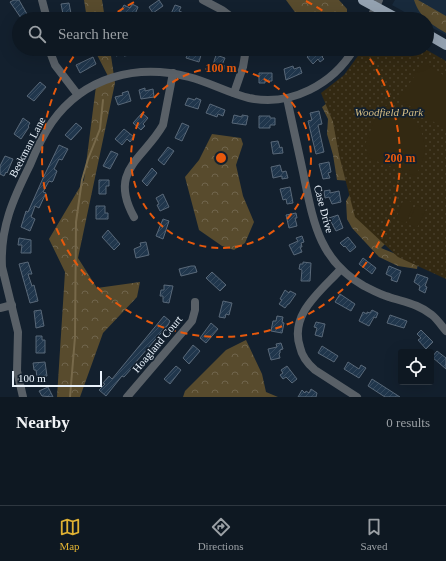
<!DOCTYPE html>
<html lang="en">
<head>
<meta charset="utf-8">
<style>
	:root { --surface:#0e1822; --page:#17212a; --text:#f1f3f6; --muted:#9ba0a5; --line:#2e3740; --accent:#dfb133 }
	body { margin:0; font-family:"Times New Roman",serif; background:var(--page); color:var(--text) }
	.controls { position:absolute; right:12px; bottom:12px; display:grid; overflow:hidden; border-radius:4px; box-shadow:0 4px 16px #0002 }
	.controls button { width:36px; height:36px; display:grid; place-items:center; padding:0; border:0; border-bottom:1px solid var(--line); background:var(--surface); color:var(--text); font:20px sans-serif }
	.scale { position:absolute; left:12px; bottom:10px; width:90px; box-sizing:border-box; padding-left:4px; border:2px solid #e9f2fb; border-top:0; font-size:11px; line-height:14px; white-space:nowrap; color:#e9f2fb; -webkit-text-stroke:3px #13202e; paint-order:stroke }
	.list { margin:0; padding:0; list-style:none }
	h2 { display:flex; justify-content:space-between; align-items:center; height:52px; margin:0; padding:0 16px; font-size:17px }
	h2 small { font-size:13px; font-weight:400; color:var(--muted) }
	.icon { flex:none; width:22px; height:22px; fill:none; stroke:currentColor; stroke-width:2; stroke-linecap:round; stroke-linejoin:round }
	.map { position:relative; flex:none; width:446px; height:397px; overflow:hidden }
	.search { position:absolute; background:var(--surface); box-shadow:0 4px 16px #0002; left:12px; right:12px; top:12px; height:44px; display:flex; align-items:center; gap:10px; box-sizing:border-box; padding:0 14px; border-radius:22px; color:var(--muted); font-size:15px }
	.sheet { height:108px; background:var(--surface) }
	nav { display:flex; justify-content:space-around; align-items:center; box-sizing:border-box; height:56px; border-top:1px solid var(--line); background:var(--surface); font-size:11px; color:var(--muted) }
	nav a { display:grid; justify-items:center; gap:2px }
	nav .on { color:var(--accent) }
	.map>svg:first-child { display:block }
	.built { fill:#182a3c }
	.forest { fill:url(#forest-crowns) }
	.park { fill:url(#park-dots) }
	.garden { fill:#332912 }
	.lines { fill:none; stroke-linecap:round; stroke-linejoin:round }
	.stream { stroke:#77694a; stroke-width:2 }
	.building { fill:url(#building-hatch); stroke:#596878 }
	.minor { stroke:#596067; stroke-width:8 }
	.major { stroke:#94a2b1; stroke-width:10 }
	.ring { fill:none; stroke:#e8590c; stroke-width:2; stroke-dasharray:7 5 }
	.labels { text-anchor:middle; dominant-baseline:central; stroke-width:3.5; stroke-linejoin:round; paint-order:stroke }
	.park-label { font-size:11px; font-style:italic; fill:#d4bc83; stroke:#13202e }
	.street-label { font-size:11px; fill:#e9f2fb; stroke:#13202e }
	.centre { fill:#e8590c; stroke:#13202e; stroke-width:2 }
	.ring-label { font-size:12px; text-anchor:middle; font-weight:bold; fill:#e8590c; stroke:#13202e; stroke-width:3.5; stroke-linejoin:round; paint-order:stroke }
</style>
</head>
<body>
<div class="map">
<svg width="446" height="397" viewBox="0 0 446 397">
	<defs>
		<pattern id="forest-crowns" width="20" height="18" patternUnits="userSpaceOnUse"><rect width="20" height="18" fill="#584b2d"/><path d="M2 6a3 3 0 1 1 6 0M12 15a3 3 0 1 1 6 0" fill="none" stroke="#70654c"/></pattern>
		<pattern id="park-dots" width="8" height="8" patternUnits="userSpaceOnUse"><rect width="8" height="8" fill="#332912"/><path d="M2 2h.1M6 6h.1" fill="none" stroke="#473e2a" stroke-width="1.8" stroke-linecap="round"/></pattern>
		<pattern id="building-hatch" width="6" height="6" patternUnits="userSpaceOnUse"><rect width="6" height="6" fill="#20364c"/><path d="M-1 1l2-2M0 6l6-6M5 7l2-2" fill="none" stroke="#364a5e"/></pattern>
	</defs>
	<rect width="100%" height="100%" fill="#13202e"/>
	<path class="built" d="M395,0H446V35L427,25V19H417L392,5Z"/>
	<g class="forest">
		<path d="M84,0H102L105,19H87Z"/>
		<path d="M286,0H339L347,9V19H300Z"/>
		<path d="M414,0H418L446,16V33C431,24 420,18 414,0Z"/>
		<path d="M94,49H110L115,83L78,258L97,288L140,282L137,297L103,333L80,397H57L65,272L49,239L84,180L96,86L110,80Z"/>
		<path d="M331,100L390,239L381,248L418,263L417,269L398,266L379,257L352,228L347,219L346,201L353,189L351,181L337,180L333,155L327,134L328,119L322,107Z"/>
		<path d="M212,134L241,138L243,144L236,165L243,196L254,222L245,243L234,250L222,246L199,230L185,177L199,160Z"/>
		<path d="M246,340L262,374L266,392L278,397H183L185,391L226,350Z"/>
	</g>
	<path class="park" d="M363,49H425L446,61V279L398,257L355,217L339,155L333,122L321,93L344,75Z"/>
	<g class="garden">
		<path d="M424,62L446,77V130L399,99Z"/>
		<path d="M380,105C418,107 437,144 415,176L369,158L365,145Z"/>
		<path d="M404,199L414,203L406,223L396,219Z"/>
		<path d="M416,205L426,209L417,228L408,224Z"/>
	</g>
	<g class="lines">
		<path class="stream" d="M70,397L75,337L76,222L82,180L88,159L100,129L103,100"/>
	</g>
	<g class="building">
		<path d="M14,0H19L27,14L21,18L10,2Z"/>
		<path d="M159,0L163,6L153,13L149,7Z"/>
		<path d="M69,3L72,19H64L61,4Z"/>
		<path d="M132,4L138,7L133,19L120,13L124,5L130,8Z"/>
		<path d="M175,5L181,7L179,11L186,14L183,19H175L170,16Z"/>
		<path d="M115,49H129L130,55L124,56L123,54L116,56Z"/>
		<path d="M316,49H318L323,56L322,57L324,59L320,62L318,59L313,64L307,57Z"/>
		<path d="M189,51L201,55L199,62L186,58Z"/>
		<path d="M216,55L225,58L222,65L225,66L223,72L212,68Z"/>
		<path d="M93,57L96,64L80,73L76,65Z"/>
		<path d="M293,66L294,69L300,67L302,73L286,80L284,69Z"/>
		<path d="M259,73H272V81H265V83H259Z"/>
		<path d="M40,82L46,87L34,101L27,96Z"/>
		<path d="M145,88V91L153,89L154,97L141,99L139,90Z"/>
		<path d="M128,91L131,101L118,105L115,97L123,95L122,93Z"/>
		<path d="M188,98L195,100L196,98L201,100L198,109L185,105Z"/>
		<path d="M210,104L225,110L223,116L218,114L217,117L206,113Z"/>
		<path d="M319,111L322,124L318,125L324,152L316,154L308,121L312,120L310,113Z"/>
		<path d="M142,113L148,118L143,124L145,126L141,130L133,123Z"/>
		<path d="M234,115L242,117V115L248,116L246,125L232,123Z"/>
		<path d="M259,116H270V118H275V125H270V128H259Z"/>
		<path d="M23,118L30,123L28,126L29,127L21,139L14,134Z"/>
		<path d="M76,123L82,128L71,140L65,135Z"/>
		<path d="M182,123L189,126L182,141L175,138Z"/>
		<path d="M124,129L134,137L130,142L127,139L122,145L115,139Z"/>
		<path d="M278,141L280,148L282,147L283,153L273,154L271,142Z"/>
		<path d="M59,145L68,149L62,160L59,159L54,169L57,171L53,181L52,182L49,181L43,192L46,193L39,208L35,206L31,217L35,219L30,231L21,227L26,211L28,212L44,176Z"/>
		<path d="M168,147L174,151L164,165L158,160Z"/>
		<path d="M111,151L118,154L110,169L103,166Z"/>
		<path d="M5,156L13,159L7,173L6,172L4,176L0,174V166Z"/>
		<path d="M329,162L331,172L328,173L330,178L323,179L319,164Z"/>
		<path d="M280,165L282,172L286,171L288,178L282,179V176L273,178L271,167Z"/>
		<path d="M152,168L157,173L147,186L142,181Z"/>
		<path d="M99,180H109V186H106V194H99Z"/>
		<path d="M290,187L293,203L287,204L286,199L283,200L280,189Z"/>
		<path d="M330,190V193L339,191L341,202L332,204L329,197L325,198L324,191Z"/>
		<path d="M163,194L169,207L160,211L157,205L159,204L156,198Z"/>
		<path d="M96,206H105V213H108V219H96Z"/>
		<path d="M296,213L297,218H295L297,226L289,228L286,215Z"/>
		<path d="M338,215L343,228L336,231L329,218Z"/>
		<path d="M163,219L169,221L163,239L156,236Z"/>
		<path d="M108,230L120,244L114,250L102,237Z"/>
		<path d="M302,236L304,242L301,243L302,247H300L302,252L294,255L289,245L298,241L296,238Z"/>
		<path d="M348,237L356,247L350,252L345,246L344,247L340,243Z"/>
		<path d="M19,238L31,240V253H21L22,245H18Z"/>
		<path d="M146,242L149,255L136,258L134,249L141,246L140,243Z"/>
		<path d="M363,258L376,268L372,274L359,264Z"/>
		<path d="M28,262L32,274H28L32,286L34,285L38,301L30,303L19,264Z"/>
		<path d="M303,262L311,263L310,281H301L302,270L299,269L300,264H303Z"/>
		<path d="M191,266H195L197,272L181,276L179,269Z"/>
		<path d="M389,266L401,271L397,282L391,280L392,277L386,274Z"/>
		<path d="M212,272L226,285L220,291L206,278Z"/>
		<path d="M417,274L428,278L425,286L427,287L425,293L419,290L420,286L414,282Z"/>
		<path d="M164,285L173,286L169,303L163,302V296H160L161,290H164Z"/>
		<path d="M285,290L289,293L290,291L296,294L289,304H288L285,308L279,304L282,300L280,299Z"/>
		<path d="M340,294L355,304L351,311L335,302Z"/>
		<path d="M223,301L232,303L229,315L226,314L225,318L219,317Z"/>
		<path d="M41,310L44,326L36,328L34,311Z"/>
		<path d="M372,310L378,313L376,318L374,317L373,319L369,326L359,321L363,312L367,314V312L370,313Z"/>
		<path d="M390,315L407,321L404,328L387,323Z"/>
		<path d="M164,316L170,321L168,325L135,363L137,364L133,369L132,368L124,377L122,376L106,396L99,390L105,384L103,383L109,376L112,379Z"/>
		<path d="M277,316L283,317L282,322L284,323L282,333L271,331L273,321H276Z"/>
		<path d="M316,322L325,324L322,337L315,335L317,328L314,327Z"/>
		<path d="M211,323L218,329L206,343L200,338Z"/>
		<path d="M421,330L433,342L426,349L418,340L421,338L417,334Z"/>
		<path d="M36,336H42V340H45V353H36Z"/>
		<path d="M281,343L283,349L280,350V353L279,354L280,358L271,360L268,349L277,347L276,344Z"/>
		<path d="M193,345L200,351L189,364L183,358Z"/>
		<path d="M322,346L338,356L334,362L318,353Z"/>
		<path d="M437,351L446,358V369L432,357Z"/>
		<path d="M45,362L47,376L37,377L36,370H34L33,363Z"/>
		<path d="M348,362L359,369L361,365L366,368L359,378L344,369Z"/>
		<path d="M176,366L181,370L170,384L164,379Z"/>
		<path d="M287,366L297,379L292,383L286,377L283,379L280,375L283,373L281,370Z"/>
		<path d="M372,379L400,397H385L368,386Z"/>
		<path d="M48,387L53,397L42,396L39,391Z"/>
		<path d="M311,389L317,393L316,397H298L302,390L305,393L306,391L309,393Z"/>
	</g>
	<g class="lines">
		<g class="minor">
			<path d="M42,0L47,19"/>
			<path d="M203,0L222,10L234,19"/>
			<path d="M370,19L379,0"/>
			<path d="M49,49L55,65L78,95"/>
			<path d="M234,93L243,67L246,49"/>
			<path d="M287,98C292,123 298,148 303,172C313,220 318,260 364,286C372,290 381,295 389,297C404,302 419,304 432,315C437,319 441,325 446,331"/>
			<path d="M134,217C108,170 143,160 163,125L173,73"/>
			<path d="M341,269C321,291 289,314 300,347C302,357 308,364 315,370L357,397"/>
			<path d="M0,308L12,305"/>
			<path d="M23,397L17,371L18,332L2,267C0,228 13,199 30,165C36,150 43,135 52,122C84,77 137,63 189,77C209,82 228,93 249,98C291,107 333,84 354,49"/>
			<path d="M127,397L192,321L195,310V302"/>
		</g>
		<g class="major">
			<path d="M363,0L398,19"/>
			<path d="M427,34L446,45"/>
		</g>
	</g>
	<g class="ring">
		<circle cx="221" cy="158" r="90"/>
		<path d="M108 19A179 179 0 0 1 136 1M306 1A179 179 0 0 1 334 19M363 49A179 179 0 1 1 79 49"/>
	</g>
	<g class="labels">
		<g class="park-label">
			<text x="389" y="112">Woodfield Park</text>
		</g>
		<g class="street-label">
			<text transform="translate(27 147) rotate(-63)">Beekman Lane</text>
			<text transform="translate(324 209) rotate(75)">Case Drive</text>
			<text transform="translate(157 344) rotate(-50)">Hoagland Court</text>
		</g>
	</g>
	<circle cx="221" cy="158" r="6" class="centre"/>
	<g class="ring-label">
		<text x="221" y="72">100 m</text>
		<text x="400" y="162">200 m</text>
	</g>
</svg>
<div class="controls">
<button><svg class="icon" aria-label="locate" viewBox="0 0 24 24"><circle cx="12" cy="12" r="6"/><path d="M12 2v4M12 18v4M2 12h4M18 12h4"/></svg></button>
</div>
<div class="scale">100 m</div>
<div class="search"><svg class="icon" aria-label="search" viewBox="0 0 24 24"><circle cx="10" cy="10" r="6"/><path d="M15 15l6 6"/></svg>Search here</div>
</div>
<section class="sheet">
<h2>Nearby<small>0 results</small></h2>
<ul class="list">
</ul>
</section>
<nav>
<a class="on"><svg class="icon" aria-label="map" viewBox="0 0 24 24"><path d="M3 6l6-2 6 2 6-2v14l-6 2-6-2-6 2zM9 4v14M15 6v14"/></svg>Map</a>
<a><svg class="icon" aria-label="directions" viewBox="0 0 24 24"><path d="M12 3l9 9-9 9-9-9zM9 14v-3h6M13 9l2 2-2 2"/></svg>Directions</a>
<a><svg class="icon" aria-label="saved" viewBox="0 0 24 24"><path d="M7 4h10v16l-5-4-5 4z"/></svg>Saved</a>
</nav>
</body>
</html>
